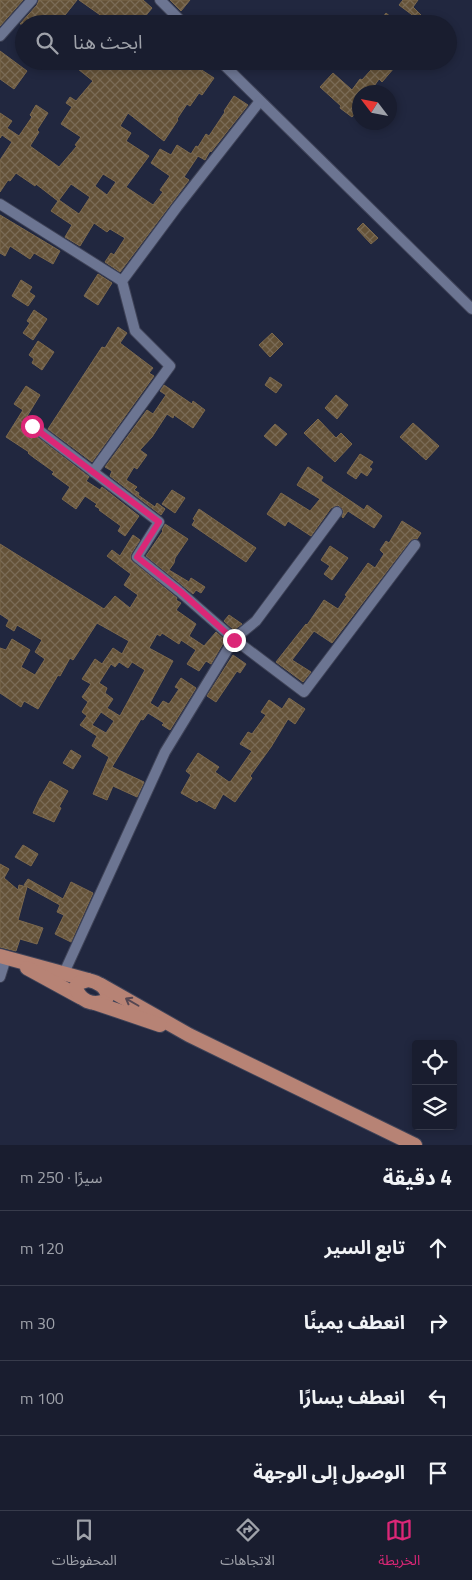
<!DOCTYPE html>
<html lang="ar">
<head>
<meta charset="utf-8">
<style>
	:root { --surface:#191d2f; --page:#222637; --text:#f1f3f6; --muted:#9fa2aa; --line:#373b4b; --accent:#db2777 }
	body { margin:0; font-family:"Titillium Web","Noto Sans Arabic",sans-serif; background:var(--page); color:var(--text); direction:rtl }
	.controls { position:absolute; right:15px; bottom:15px; display:grid; overflow:hidden; border-radius:5px; box-shadow:0 2px 8px #0003 }
	.controls button { width:45px; height:45px; display:grid; place-items:center; padding:0; border:0; border-bottom:1px solid var(--line); background:var(--surface); color:var(--text); font:25px sans-serif }
	.compass { position:absolute; left:352px; top:85px; width:45px; height:45px; border-radius:50%; background:var(--surface); box-shadow:0 2px 8px #0003; rotate:302deg }
	.stop { position:absolute; width:15px; height:15px; margin:-11px; border:4px solid #db2777; border-radius:50%; background:#fff }
	.stop.end { background:#db2777; border-color:#fff; box-shadow:0 1px 5px #0008 }
	.list { margin:0; padding:0; list-style:none }
	h2 { display:flex; justify-content:space-between; align-items:center; height:65px; margin:0; padding:0 20px; font-size:21px }
	h2 small { font-size:16px; font-weight:400; color:var(--muted) }
	.list li { display:grid; grid-template-columns:32px 1fr auto; gap:15px; align-items:center; box-sizing:border-box; height:75px; padding:0 20px; border-top:1px solid var(--line) }
	.list b { display:block; font-size:19px; white-space:nowrap }
	.list em { font-size:16px; font-style:normal; color:var(--muted) }
	.icon { flex:none; width:28px; height:28px; fill:none; stroke:currentColor; stroke-width:2; stroke-linecap:round; stroke-linejoin:round }
	.map { position:relative; flex:none; width:472px; height:1145px; overflow:hidden; direction:ltr }
	.search { position:absolute; background:var(--surface); box-shadow:0 2px 8px #0003; left:15px; right:15px; top:15px; height:55px; display:flex; align-items:center; gap:12px; box-sizing:border-box; padding:0 18px; border-radius:28px; color:var(--muted); font-size:19px }
	.sheet { height:365px; background:var(--surface) }
	nav { display:flex; justify-content:space-around; align-items:center; box-sizing:border-box; height:70px; border-top:1px solid var(--line); background:var(--surface); font-size:14px; color:var(--muted) }
	nav a { display:grid; justify-items:center; gap:2px }
	nav .on { color:var(--accent) }
	.map>svg:first-child { display:block }
	.building { fill:url(#building-cross-hatch); stroke:#7b684d; fill-rule:evenodd }
	.lines { fill:none; stroke-linecap:round; stroke-linejoin:round }
	.minor-casing { stroke:#3f4358; stroke-width:12 }
	.major-casing { stroke:#3f4358; stroke-width:16 }
	.minor { stroke:#6c7592; stroke-width:10 }
	.major { stroke:#b78375; stroke-width:14 }
	.oneway { stroke:#564752 }
	.route { stroke:#db2777; stroke-width:6 }
</style>
</head>
<body>
<div class="map">
<svg width="472" height="1145" viewBox="0 0 472 1145">
	<defs>
		<pattern id="building-cross-hatch" width="8" height="8" patternUnits="userSpaceOnUse" patternTransform="scale(1.25)"><rect width="8" height="8" fill="#645238"/><path d="M0 0l8 8M0 8l8-8" fill="none" stroke="#7a6b56"/></pattern>
	</defs>
	<rect width="100%" height="100%" fill="#21273f"/>
	<g class="building">
		<path d="M0,0H23L0,26Z"/>
		<path d="M39,0H77L58,24H20L37,5Z"/>
		<path d="M79,0H143L152,8L139,24H113Z"/>
		<path d="M170,0H190L181,11Z"/>
		<path d="M403,0H418L413,7L430,24H409L415,17L399,5Z"/>
		<path d="M386,13L399,24H378Z"/>
		<path d="M0,51L27,71L14,89L0,79Z"/>
		<path d="M84,61H159L168,68L169,61H197L194,65L214,78L202,95L199,93L190,106L187,104L177,119L178,120L164,141L128,113L120,126L131,133L126,141L149,156L126,187L153,205L163,192L160,190L170,176L151,163L160,149L171,155L177,145L191,154L196,146L198,147L206,134L209,136L225,112L224,111L234,96L248,105L211,152L210,151L205,160L198,156L184,177L189,180L120,272L105,262L111,253L114,255L125,238L110,229L107,232L94,223L80,246L65,237L72,225L51,211L58,201L36,184L35,186L16,173L10,181L8,180L0,192V160L12,142L2,135L0,138V113L12,121L7,128L19,136L32,117L30,115L36,105L48,113L37,130L39,132L30,146L59,167L77,146L75,145L81,137L61,124L72,107L66,103L70,97L76,101L93,81L78,69ZM103,174L116,182L107,195L95,186ZM71,184L90,197L79,214L59,200Z"/>
		<path d="M379,61H400L382,82L379,79L370,92H360V107L352,117L340,108L341,106L320,87L333,73L352,90L360,79L362,80Z"/>
		<path d="M0,215L60,251L53,264L34,253L30,259L10,246L5,256L0,253Z"/>
		<path d="M363,223L378,238L371,244L357,229Z"/>
		<path d="M98,274L112,283L98,305L84,296Z"/>
		<path d="M21,280L32,287L29,292L35,296L28,306L12,296Z"/>
		<path d="M34,310L47,319L33,340L23,333L30,323L27,321Z"/>
		<path d="M118,327L127,333L120,343L153,368L149,373L154,376L92,462L48,429L102,347L105,348Z"/>
		<path d="M272,333L283,344L270,357L259,345Z"/>
		<path d="M38,341L54,352L42,370L32,363L34,359L29,355Z"/>
		<path d="M270,377L282,385L276,393L265,385Z"/>
		<path d="M164,385L192,404L193,401L205,410L193,428L174,415L173,418L167,414L152,437L140,450L147,455L137,469L134,467L126,480L137,487L134,490L139,493L138,495L155,507L157,503L165,509L161,515L110,476L112,471L105,467L147,410L153,414L166,395L160,391Z"/>
		<path d="M26,386L40,395L26,418L28,419L25,424L26,428L88,476L89,477L86,481L100,490L102,487L139,516L125,536L118,531L121,526L99,510L100,509L95,506L97,504L85,496L76,509L62,499L70,487L52,474L54,472L33,457L28,453L29,452L6,437L23,410L14,404Z"/>
		<path d="M336,395L348,405L337,419L325,408Z"/>
		<path d="M318,419L336,438L341,433L352,444L335,462L304,433Z"/>
		<path d="M413,423L439,446L426,460L400,437Z"/>
		<path d="M275,424L287,434L276,446L264,436Z"/>
		<path d="M360,454L373,462L369,467L372,469L367,476L361,472L356,479L347,473Z"/>
		<path d="M308,467L323,477L321,481L364,510L367,505L382,516L374,528L348,511L343,518L342,517L343,510L338,505L331,508L311,536L288,521L285,526L267,514L281,493L310,511L320,499L297,485Z"/>
		<path d="M172,490L185,498L175,513L162,504Z"/>
		<path d="M199,509L256,548L246,562L192,525L195,520L193,519Z"/>
		<path d="M402,521L421,533L417,539H413L410,541L332,643L314,631L292,660L311,672L303,682L276,662L306,624L307,625L324,600L338,609L347,596L345,595L368,563L375,568L384,554L380,550L386,541L389,543Z"/>
		<path d="M165,524L188,539L175,558L174,563L169,570L189,582L191,578L205,587L201,593L196,590L193,594L146,556L163,531L162,530Z"/>
		<path d="M133,535L140,540L131,554V560L177,598L176,600L181,603L176,610L196,624L189,636L204,646L216,632L225,640L211,664L206,661L199,671L187,664L196,650L181,640L179,644L162,633L160,636L157,634L149,648L173,661L150,703L158,708L163,701L169,704L179,689L175,687L181,678L196,688L170,730L162,725L164,723L148,713L143,720L141,719L112,767L144,782L137,797L113,786L107,800L93,794L109,757L92,746L97,736L80,725L87,716L82,712L88,702L82,697L91,684L82,679L95,659L102,664L113,648L122,654L129,641L97,623L73,660L70,658L60,676L58,675L38,709L24,701L21,707L0,693V648L6,650L12,639L30,650L21,667L35,675L45,659L35,652L42,640L17,625L14,631L6,626L9,620L0,614V544L104,609L115,596L130,608L138,595L124,585L131,574L107,556L112,550L120,556ZM119,662L128,668L132,662L145,670L120,716L107,708L113,699L105,693L107,688L99,683L111,664L115,667ZM101,712L114,721L106,733L92,725Z"/>
		<path d="M330,546L348,558L332,580L324,574L330,566L321,560Z"/>
		<path d="M229,615L242,624L234,630L224,621Z"/>
		<path d="M233,655L246,664L240,673L237,671L216,702L207,696Z"/>
		<path d="M289,698L305,709L295,724L288,719L271,747L250,776L252,778L235,802L223,794L215,809L199,800L197,802L181,793L191,775L186,771L198,753L219,767L215,772L229,782L231,781L252,751L240,744L248,732L252,734L266,715L261,712L269,700L282,709Z"/>
		<path d="M71,750L81,756L73,769L63,763Z"/>
		<path d="M50,781L68,791L59,807L61,808L54,822L33,813L40,798Z"/>
		<path d="M23,845L38,854L31,866L15,857Z"/>
		<path d="M0,864L9,869L4,878L18,890L19,885L27,887L18,920L43,928L37,944L20,939L16,951L0,947Z"/>
		<path d="M28,879L63,899L71,882L93,893L71,942L55,934L64,915L57,912L60,905L24,885Z"/>
	</g>
	<g class="lines">
		<defs>
			<g id="minor">
				<path d="M160,0L184,24"/>
				<path d="M0,36L32,0"/>
				<path d="M220,61L472,309"/>
				<path d="M0,204L122,281"/>
				<path d="M32,425L159,522L137,557L179,591L234,639L304,692L415,545"/>
				<path d="M93,472L170,366L135,331L122,281L177,207L260,101"/>
				<path d="M64,973L165,752L234,639L256,621L337,512"/>
				<path d="M0,977L6,958"/>
			</g>
			<g id="major">
				<path d="M0,956L88,980"/>
				<path d="M27,968L80,997"/>
				<path d="M88,980C98,982 105,986 108,995L105,1001C93,1006 79,1001 76,987L78,983Z"/>
				<path d="M101,985L189,1035L415,1145"/>
				<path d="M95,1003L160,1025"/>
			</g>
		</defs>
		<use href="#minor" class="minor-casing"/>
		<use href="#major" class="major-casing"/>
		<use href="#minor" class="minor"/>
		<use href="#major" class="major"/>
	</g>
	<defs><path id="oneway-shaft" d="M-6 0H5M1.5-3L5.5 0L1.5 3" fill="none" stroke-width="1.6" stroke-linecap="round" stroke-linejoin="round" transform="scale(1.25)"/></defs>
	<use class="oneway" href="#oneway-shaft" transform="translate(132 1002) rotate(-150)"/>
	<g class="lines">
		<path class="route" d="M32,426L159,522L137,557L180,591L234,640"/>
	</g>
</svg>
<div class="controls">
<button><svg class="icon" aria-label="locate" viewBox="0 0 24 24"><circle cx="12" cy="12" r="6"/><path d="M12 2v4M12 18v4M2 12h4M18 12h4"/></svg></button>
<button><svg class="icon" aria-label="layers" viewBox="0 0 24 24"><path d="M12 4l9 5-9 5-9-5zM3 14l9 5 9-5"/></svg></button>
</div>
<svg class="compass" viewBox="-18 -18 36 36"><path d="M0-13l5 13h-10z" fill="#e53935"/><path d="M0 13l5-13h-10z" fill="#9fa2aa"/></svg>
<div class="stop" style="left:32px;top:426px"></div>
<div class="stop end" style="left:234px;top:640px"></div>
<div class="search"><svg class="icon" aria-label="search" viewBox="0 0 24 24"><circle cx="10" cy="10" r="6"/><path d="M15 15l6 6"/></svg>ابحث هنا</div>
</div>
<section class="sheet">
<h2>4 دقيقة<small>سيرًا · 250 m</small></h2>
<ul class="list">
<li><svg class="icon" aria-label="ahead" viewBox="0 0 24 24"><path d="M12 20V5M6 11l6-6 6 6"/></svg><div><b>تابع السير</b></div><em>120 m</em></li>
<li><svg class="icon" aria-label="right" viewBox="0 0 24 24"><path d="M7 20v-9h11M14 6l5 5-5 5"/></svg><div><b>انعطف يمينًا</b></div><em>30 m</em></li>
<li><svg class="icon" aria-label="left" viewBox="0 0 24 24"><path d="M17 20v-9H6M10 6l-5 5 5 5"/></svg><div><b>انعطف يسارًا</b></div><em>100 m</em></li>
<li><svg class="icon" aria-label="arrive" viewBox="0 0 24 24"><path d="M6 21V4h12l-3 4 3 4H6"/></svg><div><b>الوصول إلى الوجهة</b></div></li>
</ul>
</section>
<nav>
<a class="on"><svg class="icon" aria-label="map" viewBox="0 0 24 24"><path d="M3 6l6-2 6 2 6-2v14l-6 2-6-2-6 2zM9 4v14M15 6v14"/></svg>الخريطة</a>
<a><svg class="icon" aria-label="directions" viewBox="0 0 24 24"><path d="M12 3l9 9-9 9-9-9zM9 14v-3h6M13 9l2 2-2 2"/></svg>الاتجاهات</a>
<a><svg class="icon" aria-label="saved" viewBox="0 0 24 24"><path d="M7 4h10v16l-5-4-5 4z"/></svg>المحفوظات</a>
</nav>
</body>
</html>
